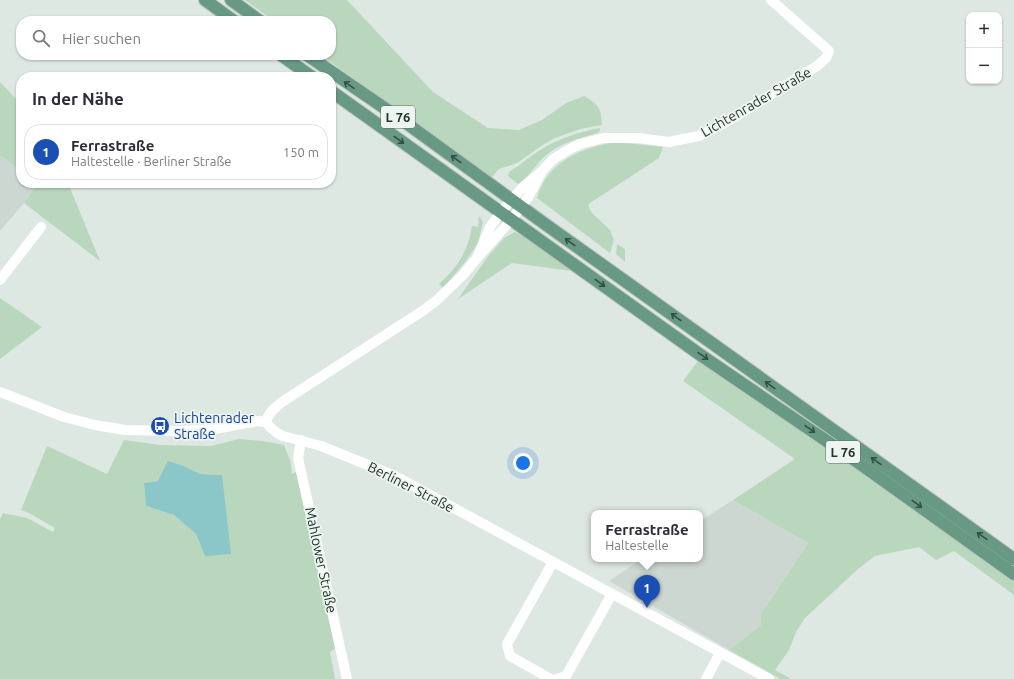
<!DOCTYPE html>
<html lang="de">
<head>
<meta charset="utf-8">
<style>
	:root { --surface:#fff; --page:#f7f7f7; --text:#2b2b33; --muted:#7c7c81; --line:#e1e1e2; --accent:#1a73e8 }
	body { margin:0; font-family:Ubuntu,sans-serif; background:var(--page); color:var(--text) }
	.controls { position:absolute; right:12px; top:12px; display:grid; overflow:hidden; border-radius:8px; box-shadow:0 1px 3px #0004 }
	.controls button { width:36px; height:36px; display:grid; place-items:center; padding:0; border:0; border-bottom:1px solid var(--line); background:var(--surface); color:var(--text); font:20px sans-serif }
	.you { position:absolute; left:523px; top:463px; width:14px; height:14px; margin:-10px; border:3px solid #fff; border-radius:50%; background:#1a73e8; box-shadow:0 0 0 6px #1a73e833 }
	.badge { display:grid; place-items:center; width:26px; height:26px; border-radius:50%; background:var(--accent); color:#fff; font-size:13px; font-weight:700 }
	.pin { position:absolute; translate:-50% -33px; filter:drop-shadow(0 1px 2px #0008) }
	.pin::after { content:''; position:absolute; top:21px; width:14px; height:12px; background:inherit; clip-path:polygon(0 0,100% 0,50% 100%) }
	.popup { position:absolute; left:591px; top:510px; width:112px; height:52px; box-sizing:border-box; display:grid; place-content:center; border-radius:8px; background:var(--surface); filter:drop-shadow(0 1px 3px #0005); font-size:13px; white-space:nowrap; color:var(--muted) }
	.popup b { font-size:15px; color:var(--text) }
	.popup::after { content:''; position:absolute; left:50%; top:100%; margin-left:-8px; border:8px solid transparent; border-top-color:var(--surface) }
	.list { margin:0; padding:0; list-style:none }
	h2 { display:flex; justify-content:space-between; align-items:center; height:52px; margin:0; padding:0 16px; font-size:17px }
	h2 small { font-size:13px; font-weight:400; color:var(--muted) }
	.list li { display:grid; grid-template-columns:26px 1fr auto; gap:12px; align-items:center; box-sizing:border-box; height:56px; margin:0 8px 8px; padding:0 8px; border:1px solid var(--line); border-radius:16px }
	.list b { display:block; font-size:15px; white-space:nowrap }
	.list p { margin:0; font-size:13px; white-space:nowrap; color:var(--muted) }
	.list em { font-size:13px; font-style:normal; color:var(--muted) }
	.icon { flex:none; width:22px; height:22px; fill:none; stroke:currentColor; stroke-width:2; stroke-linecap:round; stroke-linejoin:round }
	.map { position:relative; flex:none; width:1014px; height:679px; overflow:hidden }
	.search { position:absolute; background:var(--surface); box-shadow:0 1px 3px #0004; left:16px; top:16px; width:320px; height:44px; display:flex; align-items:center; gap:10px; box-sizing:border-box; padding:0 14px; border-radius:16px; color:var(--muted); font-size:15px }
	.panel { position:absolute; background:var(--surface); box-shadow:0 1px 3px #0004; left:16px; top:72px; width:320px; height:116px; border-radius:16px }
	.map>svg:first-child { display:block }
	.built { fill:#cdd7d1 }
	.green { fill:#b9d7bd; fill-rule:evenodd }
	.water { fill:#8bc6c8 }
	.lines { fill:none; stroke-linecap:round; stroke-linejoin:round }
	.primary-casing { stroke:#bcc3c0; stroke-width:14 }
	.street { stroke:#fff; stroke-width:10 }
	.primary { stroke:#679985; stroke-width:12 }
	.oneway { stroke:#324f43 }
	.labels { text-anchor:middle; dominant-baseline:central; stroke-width:3.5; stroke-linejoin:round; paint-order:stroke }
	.shield { fill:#eef5f0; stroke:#5e6f68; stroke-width:1 }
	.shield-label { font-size:13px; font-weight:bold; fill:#21362d }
	.street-label { font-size:14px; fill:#21362d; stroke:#eef5f0 }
	.transit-label { font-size:14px; fill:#164399; stroke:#eef5f0; text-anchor:start }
</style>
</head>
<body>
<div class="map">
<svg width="1014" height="679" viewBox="0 0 1014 679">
	<rect width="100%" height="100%" fill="#dee8e2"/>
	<g class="built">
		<path d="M0,155L21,172V183H35L37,184L24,203L0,231Z"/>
		<path d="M733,500L808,543L761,614V625L729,650L609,581L642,559H700V521Z"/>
	</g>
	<g class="green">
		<path d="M245,0H347L433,92L488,128L519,130L542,120L566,103L584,96C599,105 601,107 602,125L580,129L555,138L544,144L517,163L499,169L491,178L321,55H331V21H274Z"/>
		<path d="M0,82L21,104V172L0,155Z"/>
		<path d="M600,128V131L597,133C578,139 559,143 544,157C535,165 529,177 518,184L508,176L509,172C521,165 530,156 542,149C560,138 579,132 600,128Z"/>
		<path d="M617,142L663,147L659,158L590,203L588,205L591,212L610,230L614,240L610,253L537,198C547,161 583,147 617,142Z"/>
		<path d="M35,183H68L100,261L24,203L37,184Z"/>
		<path d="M479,216L483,222L478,243L465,262L443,288L439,284C458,267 468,251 472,226L478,227Z"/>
		<path d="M515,232L531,240L572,271L512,263L458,299L489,255L504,238Z"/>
		<path d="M617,244L625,249V262L616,254Z"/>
		<path d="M0,298L42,327L0,359Z"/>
		<path d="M698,361C806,430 910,505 1014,580V595L954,551L936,560L919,547L875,556L858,569L805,618L796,632L789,650L775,670L791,679H781L729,650L761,625V614L808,543L733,500L795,459L683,381Z"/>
		<path d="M239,439L263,441L284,445L291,463L292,474L296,472L299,473L336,648L330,652L335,679H0V519L3,513L27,518L53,532L55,528L29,513L21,510L47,446L107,474L124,440L160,445L211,446ZM184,466L200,474L222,475L205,556L196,534L174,515L146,506L144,483L158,481Z"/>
	</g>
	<path class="water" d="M168,461L184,466L200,474L222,475L231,554L205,556L196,534L174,515L146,506L144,483L158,481Z"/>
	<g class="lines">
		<defs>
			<g id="primary">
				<path d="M205,0L234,21"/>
				<path d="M231,0L260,21"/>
				<path d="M281,55L312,77"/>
				<path d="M307,55L402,120L545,224L1014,559"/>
				<path d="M331,91L702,356L859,463L1014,574"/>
			</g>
		</defs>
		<use href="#primary" class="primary-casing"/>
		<g class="street">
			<path d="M477,258L490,227L501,212L523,187L542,171L552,160L566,151L580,144L604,138H638L669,142L699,136L730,120L817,66L826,58L829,51L771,0"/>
			<path d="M0,280L41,227"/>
			<path d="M0,392L64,417L95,425L125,430L180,431L215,429L258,421L266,422"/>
			<path d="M266,422L270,427L277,433L283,436L321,446L395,476L769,679"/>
			<path d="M266,422C268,413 275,408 282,402L424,310L437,300L463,275L477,258L512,219L529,196L541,173"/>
			<path d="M301,440L298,458L347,679"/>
			<path d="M551,679L510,656L507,644L553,562"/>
			<path d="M557,679L566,676L612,594"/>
			<path d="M706,679L720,653"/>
		</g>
		<use href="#primary" class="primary"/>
	</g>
	<defs><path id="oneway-shaft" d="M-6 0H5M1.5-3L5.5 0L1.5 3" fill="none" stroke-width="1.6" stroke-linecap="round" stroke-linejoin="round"/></defs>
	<g class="oneway">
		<use href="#oneway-shaft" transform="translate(349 85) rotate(-146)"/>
		<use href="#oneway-shaft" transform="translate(399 140) rotate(36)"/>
		<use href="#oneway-shaft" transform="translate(456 159) rotate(-144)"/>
		<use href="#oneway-shaft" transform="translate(570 242) rotate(-144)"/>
		<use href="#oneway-shaft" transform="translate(600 283) rotate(36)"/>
		<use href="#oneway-shaft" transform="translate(676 317) rotate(-144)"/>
		<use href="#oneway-shaft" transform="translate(703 356) rotate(35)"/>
		<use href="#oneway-shaft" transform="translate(770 385) rotate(-144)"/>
		<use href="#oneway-shaft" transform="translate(810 429) rotate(35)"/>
		<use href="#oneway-shaft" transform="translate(876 461) rotate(-145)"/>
		<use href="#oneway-shaft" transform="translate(917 504) rotate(36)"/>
		<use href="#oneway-shaft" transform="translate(982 536) rotate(-145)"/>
	</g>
	<defs>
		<symbol id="bus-disc" viewBox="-11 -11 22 22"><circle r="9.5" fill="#1a4fb4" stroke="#eef5f0"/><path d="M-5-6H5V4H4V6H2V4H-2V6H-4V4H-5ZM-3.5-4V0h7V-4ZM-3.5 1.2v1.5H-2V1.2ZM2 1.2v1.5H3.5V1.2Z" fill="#fff"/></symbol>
	</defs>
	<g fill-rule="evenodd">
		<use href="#bus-disc" x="149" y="415" width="22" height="22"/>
	</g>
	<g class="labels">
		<g class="shield">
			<rect x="381" y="106" width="34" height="22" rx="3"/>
			<rect x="826" y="441" width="34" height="22" rx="3"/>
		</g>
		<g class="shield-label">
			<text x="398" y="117">L 76</text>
			<text x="843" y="452">L 76</text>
		</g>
		<g class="street-label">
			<text transform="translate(756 102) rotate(-30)">Lichtenrader Straße</text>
			<text transform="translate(411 487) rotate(27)">Berliner Straße</text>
			<text transform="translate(321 560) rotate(78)">Mahlower Straße</text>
		</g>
		<g class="transit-label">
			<text x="174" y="418">Lichtenrader<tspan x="174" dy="16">Straße</tspan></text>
		</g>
	</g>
</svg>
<div class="controls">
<button>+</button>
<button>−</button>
</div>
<div class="you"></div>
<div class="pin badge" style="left:647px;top:608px;background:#1a4fb4">1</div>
<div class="popup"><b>Ferrastraße</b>Haltestelle</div>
<div class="search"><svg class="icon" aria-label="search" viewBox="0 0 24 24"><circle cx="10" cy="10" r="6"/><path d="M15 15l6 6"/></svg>Hier suchen</div>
<section class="panel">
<h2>In der Nähe<small></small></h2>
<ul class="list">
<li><span class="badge" style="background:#1a4fb4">1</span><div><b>Ferrastraße</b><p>Haltestelle · Berliner Straße</p></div><em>150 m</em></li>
</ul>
</section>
</div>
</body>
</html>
